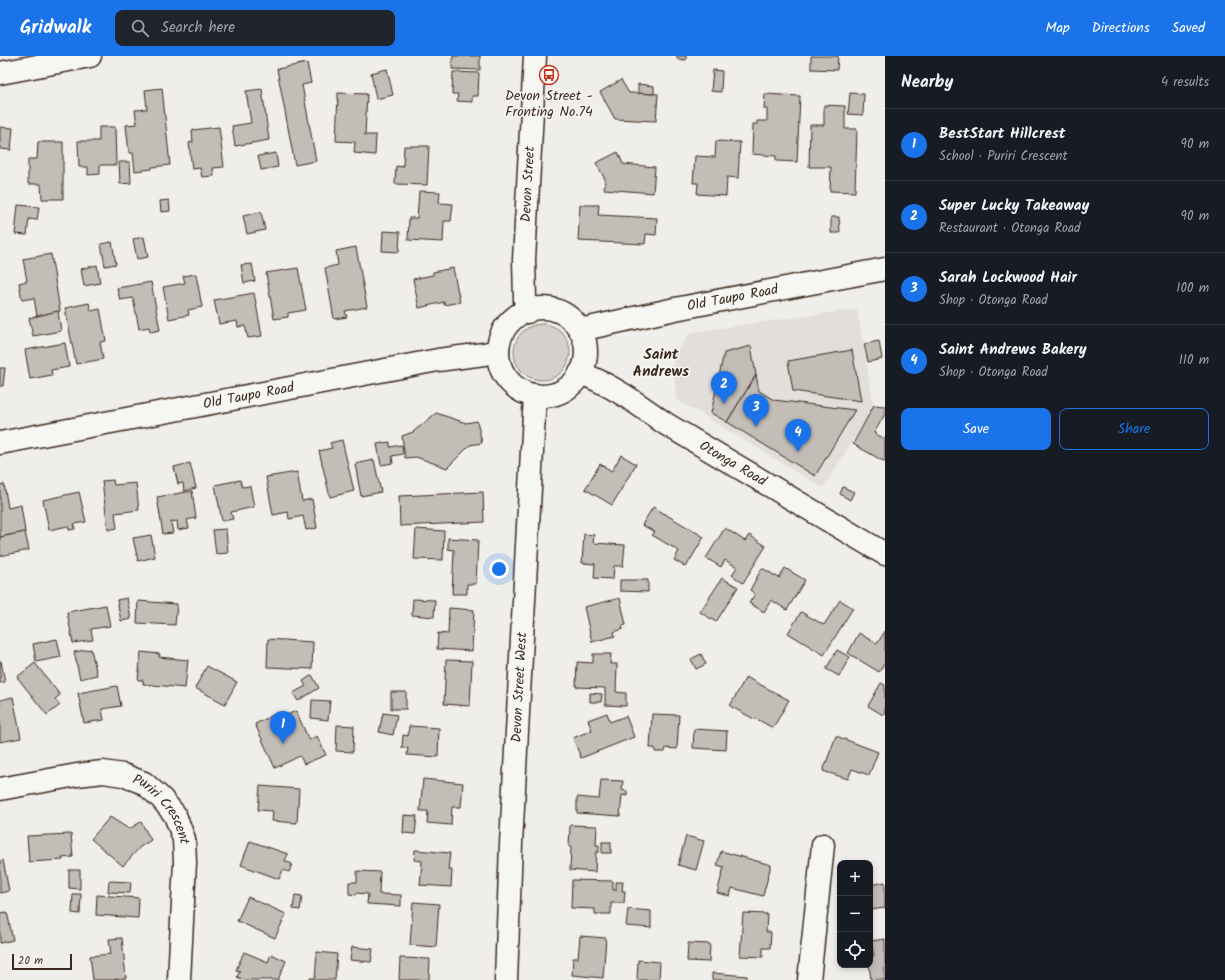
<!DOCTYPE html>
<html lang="en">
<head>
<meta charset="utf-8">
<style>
	:root { --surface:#171b24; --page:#20242c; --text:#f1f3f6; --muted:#9ea1a6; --line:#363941; --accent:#1a73e8 }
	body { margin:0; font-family:Kalam,sans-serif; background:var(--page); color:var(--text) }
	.controls { position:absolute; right:12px; bottom:12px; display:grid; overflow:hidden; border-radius:8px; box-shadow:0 2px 6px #0003 }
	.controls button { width:36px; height:36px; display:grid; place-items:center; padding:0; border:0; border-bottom:1px solid var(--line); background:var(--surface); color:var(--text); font:20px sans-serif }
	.scale { position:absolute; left:12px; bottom:10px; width:60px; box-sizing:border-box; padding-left:4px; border:2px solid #3b2a1e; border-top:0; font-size:11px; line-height:14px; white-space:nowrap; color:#3b2a1e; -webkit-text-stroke:3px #f6f6f2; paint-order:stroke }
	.you { position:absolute; left:499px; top:513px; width:14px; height:14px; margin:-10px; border:3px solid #fff; border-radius:50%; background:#1a73e8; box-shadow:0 0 0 6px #1a73e833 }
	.badge { display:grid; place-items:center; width:26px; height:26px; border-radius:50%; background:var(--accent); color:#fff; font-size:13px; font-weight:700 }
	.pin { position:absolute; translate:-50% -33px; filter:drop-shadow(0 1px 2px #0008) }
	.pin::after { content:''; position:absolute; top:21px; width:14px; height:12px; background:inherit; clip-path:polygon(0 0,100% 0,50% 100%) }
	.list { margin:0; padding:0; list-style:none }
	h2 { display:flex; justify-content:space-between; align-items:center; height:52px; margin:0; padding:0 16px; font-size:17px }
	h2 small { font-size:13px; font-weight:400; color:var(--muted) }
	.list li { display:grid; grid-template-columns:26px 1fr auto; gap:12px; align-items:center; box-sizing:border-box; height:72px; padding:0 16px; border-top:1px solid var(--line) }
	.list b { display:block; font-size:15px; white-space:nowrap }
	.list p { margin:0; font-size:13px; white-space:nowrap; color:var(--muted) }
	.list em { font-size:13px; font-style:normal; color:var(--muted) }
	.actions { display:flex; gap:8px; padding:12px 16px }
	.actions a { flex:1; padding:9px 0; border:1px solid var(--accent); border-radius:8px; text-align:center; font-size:14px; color:var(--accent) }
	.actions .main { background:var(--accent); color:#fff }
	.icon { flex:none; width:22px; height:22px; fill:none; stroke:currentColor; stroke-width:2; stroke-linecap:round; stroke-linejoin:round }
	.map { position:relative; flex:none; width:885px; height:924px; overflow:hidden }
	header { display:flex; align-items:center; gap:24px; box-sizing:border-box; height:56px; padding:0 20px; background:var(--accent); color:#fff }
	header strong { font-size:19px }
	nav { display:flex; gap:22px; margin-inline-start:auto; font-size:14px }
	.search { width:280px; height:36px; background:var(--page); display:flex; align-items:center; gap:10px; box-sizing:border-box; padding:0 14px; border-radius:8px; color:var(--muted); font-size:15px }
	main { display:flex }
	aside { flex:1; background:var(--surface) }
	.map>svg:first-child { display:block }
	.built { fill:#e2dfdb }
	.green { fill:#d4d1cc; stroke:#887e75 }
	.building { fill:#c2bdb7; stroke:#3b2a1e }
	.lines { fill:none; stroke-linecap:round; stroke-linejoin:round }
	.street-casing { stroke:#3b2a1e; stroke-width:25 }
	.secondary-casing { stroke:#3b2a1e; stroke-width:25 }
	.highway-casing { stroke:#3b2a1e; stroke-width:25 }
	.street { stroke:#f6f6f2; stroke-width:22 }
	.secondary { stroke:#f6f6f2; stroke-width:22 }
	.highway { stroke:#f6f6f2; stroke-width:22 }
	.labels { text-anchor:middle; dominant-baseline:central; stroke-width:3; stroke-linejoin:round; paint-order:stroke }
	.poi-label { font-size:14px; fill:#3b2a1e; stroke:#f6f6f2 }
	.street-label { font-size:14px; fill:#3b2a1e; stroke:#f6f6f2 }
	.neighbourhood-label { font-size:15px; font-weight:bold; fill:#3b2a1e; stroke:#f6f6f2 }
</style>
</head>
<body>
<header>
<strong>Gridwalk</strong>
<div class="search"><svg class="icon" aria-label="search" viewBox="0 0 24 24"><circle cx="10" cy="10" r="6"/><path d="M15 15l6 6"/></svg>Search here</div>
<nav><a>Map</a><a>Directions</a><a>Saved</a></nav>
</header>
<main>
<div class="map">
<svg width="885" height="924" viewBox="0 0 885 924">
	<rect width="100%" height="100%" fill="#efeeea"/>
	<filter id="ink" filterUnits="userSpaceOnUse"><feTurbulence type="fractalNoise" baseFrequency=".025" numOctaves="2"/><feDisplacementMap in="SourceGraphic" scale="8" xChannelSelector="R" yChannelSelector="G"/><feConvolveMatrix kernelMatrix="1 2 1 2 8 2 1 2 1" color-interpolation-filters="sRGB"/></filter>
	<g filter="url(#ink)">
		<path class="built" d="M857,253L874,351L823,432L676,343L673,301L691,276Z"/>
		<circle class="green" cx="542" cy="296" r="28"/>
		<g class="building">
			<path d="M453,0H480V14L452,13Z"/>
			<path d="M677,0H686V4L677,3Z"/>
			<path d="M811,0H838L837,14L811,13Z"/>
			<path d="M307,7L311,27L302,29L316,105L295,109L277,13Z"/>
			<path d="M387,13L393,39L376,43L371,17Z"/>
			<path d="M713,14L722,15L721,36L711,35Z"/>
			<path d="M453,16L479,17L478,40H472V46L457,45L458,38H452Z"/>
			<path d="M621,24L629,37L658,38L656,65L615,63L600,36Z"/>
			<path d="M638,28L654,30V38L638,37Z"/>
			<path d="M162,32L170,109L152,111V113L135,115L133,97H129L126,69L137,68L135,54L147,53L145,34Z"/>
			<path d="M262,33L269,84L235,90L232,70L251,67L246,35Z"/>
			<path d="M338,37L367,38L365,79H376L375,99L354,97L355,86L336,85Z"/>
			<path d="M850,37L864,38L863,59L848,58Z"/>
			<path d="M765,38L800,40L797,106L776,105V100L752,98L753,68H757V65H767V53H764Z"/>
			<path d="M824,49L845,50V73H857L855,136L830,135L831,111H809L810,69H824Z"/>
			<path d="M0,71L13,72L11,94L0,93Z"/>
			<path d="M99,71H115L116,109H100V118L88,119V111H79L78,85H99Z"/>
			<path d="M219,71L224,111L213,112L214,120L202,121L200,112L192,113L189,87L193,86L192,74Z"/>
			<path d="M716,85L740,86L738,122L727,121L726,140L697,138L698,127H693L695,100L715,101Z"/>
			<path d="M38,86H63V143H42L41,128H28V103H37Z"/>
			<path d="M404,90H429L427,129L395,128L396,110L403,111Z"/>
			<path d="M618,96L623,108L655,111L653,137L604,133L605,123L596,107Z"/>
			<path d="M276,97L278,111L261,114L258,100Z"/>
			<path d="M119,106H130L131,127L120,128Z"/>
			<path d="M419,135L440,136L439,147L453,148L451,165H444L443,186L408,184L409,162H417Z"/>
			<path d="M169,144L170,155L161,156L160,145Z"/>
			<path d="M18,149L39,151L37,164L29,163L27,179L15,178Z"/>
			<path d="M580,149H599L598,159L657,162L656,179L646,178L645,188L578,185Z"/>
			<path d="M261,156L265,174L247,178L243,160Z"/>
			<path d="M831,161H839L840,177H831Z"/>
			<path d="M383,175L400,176L399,196L382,195Z"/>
			<path d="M144,181L148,201L137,203L133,183Z"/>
			<path d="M112,186L116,208L105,210L101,188Z"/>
			<path d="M356,191L367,251L345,255L347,261L334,263L325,212L338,209L336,195Z"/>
			<path d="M51,198L60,255L37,260L34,242L22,244L19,227L27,225L23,203Z"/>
			<path d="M252,208L255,225L244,227L241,209Z"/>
			<path d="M97,209L100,227L84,230L81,213Z"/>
			<path d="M298,212L306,254L288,257V261L274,263L266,217Z"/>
			<path d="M453,212L460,246L444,249V246L419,252L413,223L433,219V216Z"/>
			<path d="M196,218L202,251L188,254L189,259L169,263L163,231L185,227L183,220Z"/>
			<path d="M151,226L160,274L150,276L149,271L139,273L133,242L120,244L117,232Z"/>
			<path d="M254,237L262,280L248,282L245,270L238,271L237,265L219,268L214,244Z"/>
			<path d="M89,247L91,255L100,253L106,285L100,286L103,303L76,308L65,252Z"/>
			<path d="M58,255L61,275L33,280L29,262Z"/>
			<path d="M879,285L882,303L868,306L864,288Z"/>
			<path d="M65,287L69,311L51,314L52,319L30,323L25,294Z"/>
			<path d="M751,290L756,319L727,366L711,357L724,297Z"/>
			<path d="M852,294L861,345L793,335L788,305Z"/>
			<path d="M0,312H5L3,330H0Z"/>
			<path d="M756,319L759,335L774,344L855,354L815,420L727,366Z"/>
			<path d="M874,349L885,350V358L874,377L885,383V406L853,388Z"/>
			<path d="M436,357L466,367L477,365L482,387L470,389L447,412L416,401L405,402L402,380L413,376Z"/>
			<path d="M342,384L354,435L330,441L319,395L332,392L330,387Z"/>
			<path d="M390,386V391L402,389L403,398L392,400L393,407L381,409L377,388Z"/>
			<path d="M621,399L636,408L612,449L585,433L600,408L612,415Z"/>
			<path d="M374,404L381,436L361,440L355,408Z"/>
			<path d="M190,407L196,432L184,435L183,427L178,428L174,411Z"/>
			<path d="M297,416L302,445L312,443L317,472L306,474L303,460L289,463L288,456L273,459L266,421Z"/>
			<path d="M113,424L114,429L136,427L139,454L115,457L117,472L108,474L102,425Z"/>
			<path d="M240,424L242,431L250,430L254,451L231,456L233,463L222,465L215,429Z"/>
			<path d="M4,428L8,452L21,449L25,476L0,481V429Z"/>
			<path d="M843,431L854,436L850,444L840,438Z"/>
			<path d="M192,435L196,462L187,464L189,472L178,474L177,465L171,466L173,477L163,478L157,441Z"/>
			<path d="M79,436L86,466L74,468L75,473L69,474L68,470L49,474L43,444Z"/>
			<path d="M483,436L484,466L400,470L399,440Z"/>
			<path d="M653,451L704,481L686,511L674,504L679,495L652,479L655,476L642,469Z"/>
			<path d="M725,472L745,485L749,479L766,490L743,527L732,519L737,511L725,504L721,511L706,502Z"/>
			<path d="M226,473L228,497L216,498L213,474Z"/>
			<path d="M416,473L444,475L443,504L414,503Z"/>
			<path d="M25,476L29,494L0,500V481Z"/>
			<path d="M584,478L594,479L593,487L625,489L623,510H614L613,523L594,522L595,508L582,507Z"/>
			<path d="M151,479L155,501L138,505L133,482Z"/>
			<path d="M448,482L478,484L476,528H467V538H452L454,494L448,493Z"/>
			<path d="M762,512L779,522L785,512L805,524L787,554L771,544L764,556L749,547L755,538L750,534Z"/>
			<path d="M722,522L738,531L716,566L700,556Z"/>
			<path d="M620,524H648V536L620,535Z"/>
			<path d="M127,542L131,563L121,565L117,544Z"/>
			<path d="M620,542L626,569L622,570L623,573L614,576L615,580L592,586L584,551Z"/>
			<path d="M413,543L435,544L434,561L412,559Z"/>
			<path d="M840,544L853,552L824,599L788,577L801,556L824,569Z"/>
			<path d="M138,545L177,548L175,569L137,567Z"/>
			<path d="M106,549L110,570L91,573L93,584L73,587L67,556Z"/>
			<path d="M449,552L474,554L472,595L437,593L438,577L448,578Z"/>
			<path d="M885,575V607L879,616L848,597L859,577L877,588Z"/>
			<path d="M57,583L61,601L36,606L33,588Z"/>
			<path d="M268,583L313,586L312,613L267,611Z"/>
			<path d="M91,593L97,619L80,623L74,596Z"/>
			<path d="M837,594L850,601L839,620L826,613Z"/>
			<path d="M141,596L160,598L159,601L188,604L185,632L143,628V624H138Z"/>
			<path d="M593,598H611L610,608H617L616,636L626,637V650L605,649V632L576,631L577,606L593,607Z"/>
			<path d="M701,598L706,608L696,613L691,603Z"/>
			<path d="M446,604L472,605L470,650L444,648Z"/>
			<path d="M0,605H1L5,626L0,627Z"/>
			<path d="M35,607L60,639L55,643L60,649L47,659L17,621Z"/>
			<path d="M207,610L237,626L225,648L195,632Z"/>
			<path d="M312,619L319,632L298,645L293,637L306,630L303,625Z"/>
			<path d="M746,621L789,644L773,672L755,662L754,663L730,650Z"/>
			<path d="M881,627L885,629V656L883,659L868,650Z"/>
			<path d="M117,630L121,650L102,653L104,664L84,667L78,637Z"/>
			<rect x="391" y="636" width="15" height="17"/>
			<path d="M590,637L602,638L601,646H590Z"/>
			<path d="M13,641L21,682L0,686V644Z"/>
			<path d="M312,644L330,645L328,664L311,662Z"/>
			<path d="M296,655L309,684L317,680L326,699L304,708L300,700L275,712L255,668L278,657L280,662Z"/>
			<path d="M383,657L397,659L393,679L379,676Z"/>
			<path d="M607,657L610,666L626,660L634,681L581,702L573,682L592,674L588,664Z"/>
			<path d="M652,658L679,659L677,693L666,692L665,696H655V692H650Z"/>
			<path d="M337,669L354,670L353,696L336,695Z"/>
			<path d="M409,670L439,672L438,701L407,699L408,692H402L403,679L408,680Z"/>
			<path d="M694,673L727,675L726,694L693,692Z"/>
			<path d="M836,680L878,696L869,719L852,713L848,723L823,715Z"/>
			<path d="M423,723L463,727L461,751H452L451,769L427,767L428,755H420Z"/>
			<path d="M601,724L623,725L622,734L627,735V740L622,739L620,760L577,757V741L599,743Z"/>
			<path d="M260,730L299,733L297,767L272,765L273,755L258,754Z"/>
			<path d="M404,759L417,760L415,778L403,777Z"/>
			<path d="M110,761L129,773L141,766L151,784L140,791L123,810L91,783Z"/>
			<path d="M570,769L597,770L596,789H599V796H596L595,816L570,814L571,791H569Z"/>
			<path d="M71,778L73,801L62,802L63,804L29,806L27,780Z"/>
			<path d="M686,780L704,785L696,814L678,809Z"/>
			<path d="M250,785L288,798L285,805L292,808L289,816L283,814L279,823L241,809Z"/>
			<rect x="602" y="786" width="9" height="11"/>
			<path d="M415,794L450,797L448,814H452L451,831L420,829L422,805L414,804Z"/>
			<path d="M721,795L771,809L763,840L732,832L730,840L717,837L724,811L717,809Z"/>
			<path d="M3,804L9,835L0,837V805Z"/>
			<path d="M69,814H80V833L69,832Z"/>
			<path d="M357,815L380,816L379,838L401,839V850L367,848L368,838L356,837V839L349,838V826H357Z"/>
			<path d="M572,824L613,825V834H616V826H623L622,835H625L624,847H611V858H595V853L571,852Z"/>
			<path d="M109,825L131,826L130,837L108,836Z"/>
			<path d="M885,826V852L870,854V829Z"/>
			<path d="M73,838H81L80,858L72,857Z"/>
			<path d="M97,839L139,842L138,862L96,859Z"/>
			<path d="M295,839L302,840L300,854L293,853Z"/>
			<path d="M248,841L286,858L275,882L237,865Z"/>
			<path d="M413,846L439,848L436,891L410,889Z"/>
			<path d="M628,853L651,855V872L626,870Z"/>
			<path d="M7,856L13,884L0,887V857Z"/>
			<path d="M743,857L767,858L766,876H771L770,892H763V901L740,900Z"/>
			<path d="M580,880L606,882L603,922L572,919L573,902H578Z"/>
			<path d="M122,882L126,922L112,924H93L90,900L111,898L109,883Z"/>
			<path d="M885,883V924H871L869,909H870V901L874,900L871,885Z"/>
			<path d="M688,887L710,888L709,906L687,905Z"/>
			<path d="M352,891L373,893L371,906L350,904Z"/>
			<path d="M244,896L268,906L271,898L286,905L278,924H244L237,921L240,915L236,914Z"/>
			<path d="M317,896L337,898L335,924H310V922H315Z"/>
			<path d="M400,902L430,903L429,924H399Z"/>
			<path d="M638,904L660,906L659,924H637Z"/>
			<path d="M712,917L747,920V924H712Z"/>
		</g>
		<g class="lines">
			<defs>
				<g id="street">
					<path d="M0,17L90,0"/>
					<path id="s1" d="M0,733L77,719L103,716L123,719L144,727L161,742L175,759L184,783L185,806L179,924"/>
					<path d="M809,924L823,789"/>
				</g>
				<g id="secondary">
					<path id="s2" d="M527,256L525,244L524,204L535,0"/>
					<path id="s3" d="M580,317C611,328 639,349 666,368L885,498"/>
					<path id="s4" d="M506,924L511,788L535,339"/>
				</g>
				<g id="highway">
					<circle cx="542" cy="296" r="44"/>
					<path id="s5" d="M580,274L675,253L885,213"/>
					<path id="s6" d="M0,387L438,304L484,298L498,295"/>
				</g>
			</defs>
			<use href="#street" class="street-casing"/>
			<use href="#secondary" class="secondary-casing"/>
			<use href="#highway" class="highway-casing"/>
			<use href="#street" class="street"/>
			<use href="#secondary" class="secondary"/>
			<use href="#highway" class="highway"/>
		</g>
	</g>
	<defs>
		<symbol id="bus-ring" viewBox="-11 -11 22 22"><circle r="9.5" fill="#f6f6f2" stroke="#c8321e" stroke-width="1.5"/><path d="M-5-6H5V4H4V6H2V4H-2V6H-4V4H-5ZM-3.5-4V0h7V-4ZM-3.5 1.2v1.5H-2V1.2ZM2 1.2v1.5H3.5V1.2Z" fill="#c8321e"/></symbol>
	</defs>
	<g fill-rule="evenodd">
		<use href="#bus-ring" x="538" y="8" width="22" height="22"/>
	</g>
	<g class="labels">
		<g class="poi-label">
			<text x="549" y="40">Devon Street -<tspan x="549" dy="16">Fronting No.74</tspan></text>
		</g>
		<g class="street-label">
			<text stroke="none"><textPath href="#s2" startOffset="128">Devon Street</textPath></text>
			<text stroke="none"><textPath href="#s5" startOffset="156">Old Taupo Road</textPath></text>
			<text stroke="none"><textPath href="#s6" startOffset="253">Old Taupo Road</textPath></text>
			<text stroke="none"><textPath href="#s3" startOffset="178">Otonga Road</textPath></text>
			<text stroke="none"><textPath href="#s4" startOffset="293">Devon Street West</textPath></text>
			<text stroke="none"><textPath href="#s1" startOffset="179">Puriri Crescent</textPath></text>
		</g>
		<g class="neighbourhood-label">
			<text x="661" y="299">Saint<tspan x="661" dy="17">Andrews</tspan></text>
		</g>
	</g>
</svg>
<div class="controls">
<button>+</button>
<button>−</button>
<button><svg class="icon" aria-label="locate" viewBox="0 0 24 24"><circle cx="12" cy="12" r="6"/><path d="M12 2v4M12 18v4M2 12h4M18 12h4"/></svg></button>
</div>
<div class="scale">20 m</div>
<div class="you"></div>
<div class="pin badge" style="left:283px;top:688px">1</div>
<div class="pin badge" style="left:724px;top:348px">2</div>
<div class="pin badge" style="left:756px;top:371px">3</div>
<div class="pin badge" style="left:798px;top:396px">4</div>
</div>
<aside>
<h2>Nearby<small>4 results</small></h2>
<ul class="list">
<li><span class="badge">1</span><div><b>BestStart Hillcrest</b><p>School · Puriri Crescent</p></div><em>90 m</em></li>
<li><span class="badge">2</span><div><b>Super Lucky Takeaway</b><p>Restaurant · Otonga Road</p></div><em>90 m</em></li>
<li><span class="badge">3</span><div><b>Sarah Lockwood Hair</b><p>Shop · Otonga Road</p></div><em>100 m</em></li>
<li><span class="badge">4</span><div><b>Saint Andrews Bakery</b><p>Shop · Otonga Road</p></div><em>110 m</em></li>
</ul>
<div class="actions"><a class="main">Save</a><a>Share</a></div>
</aside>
</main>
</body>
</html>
